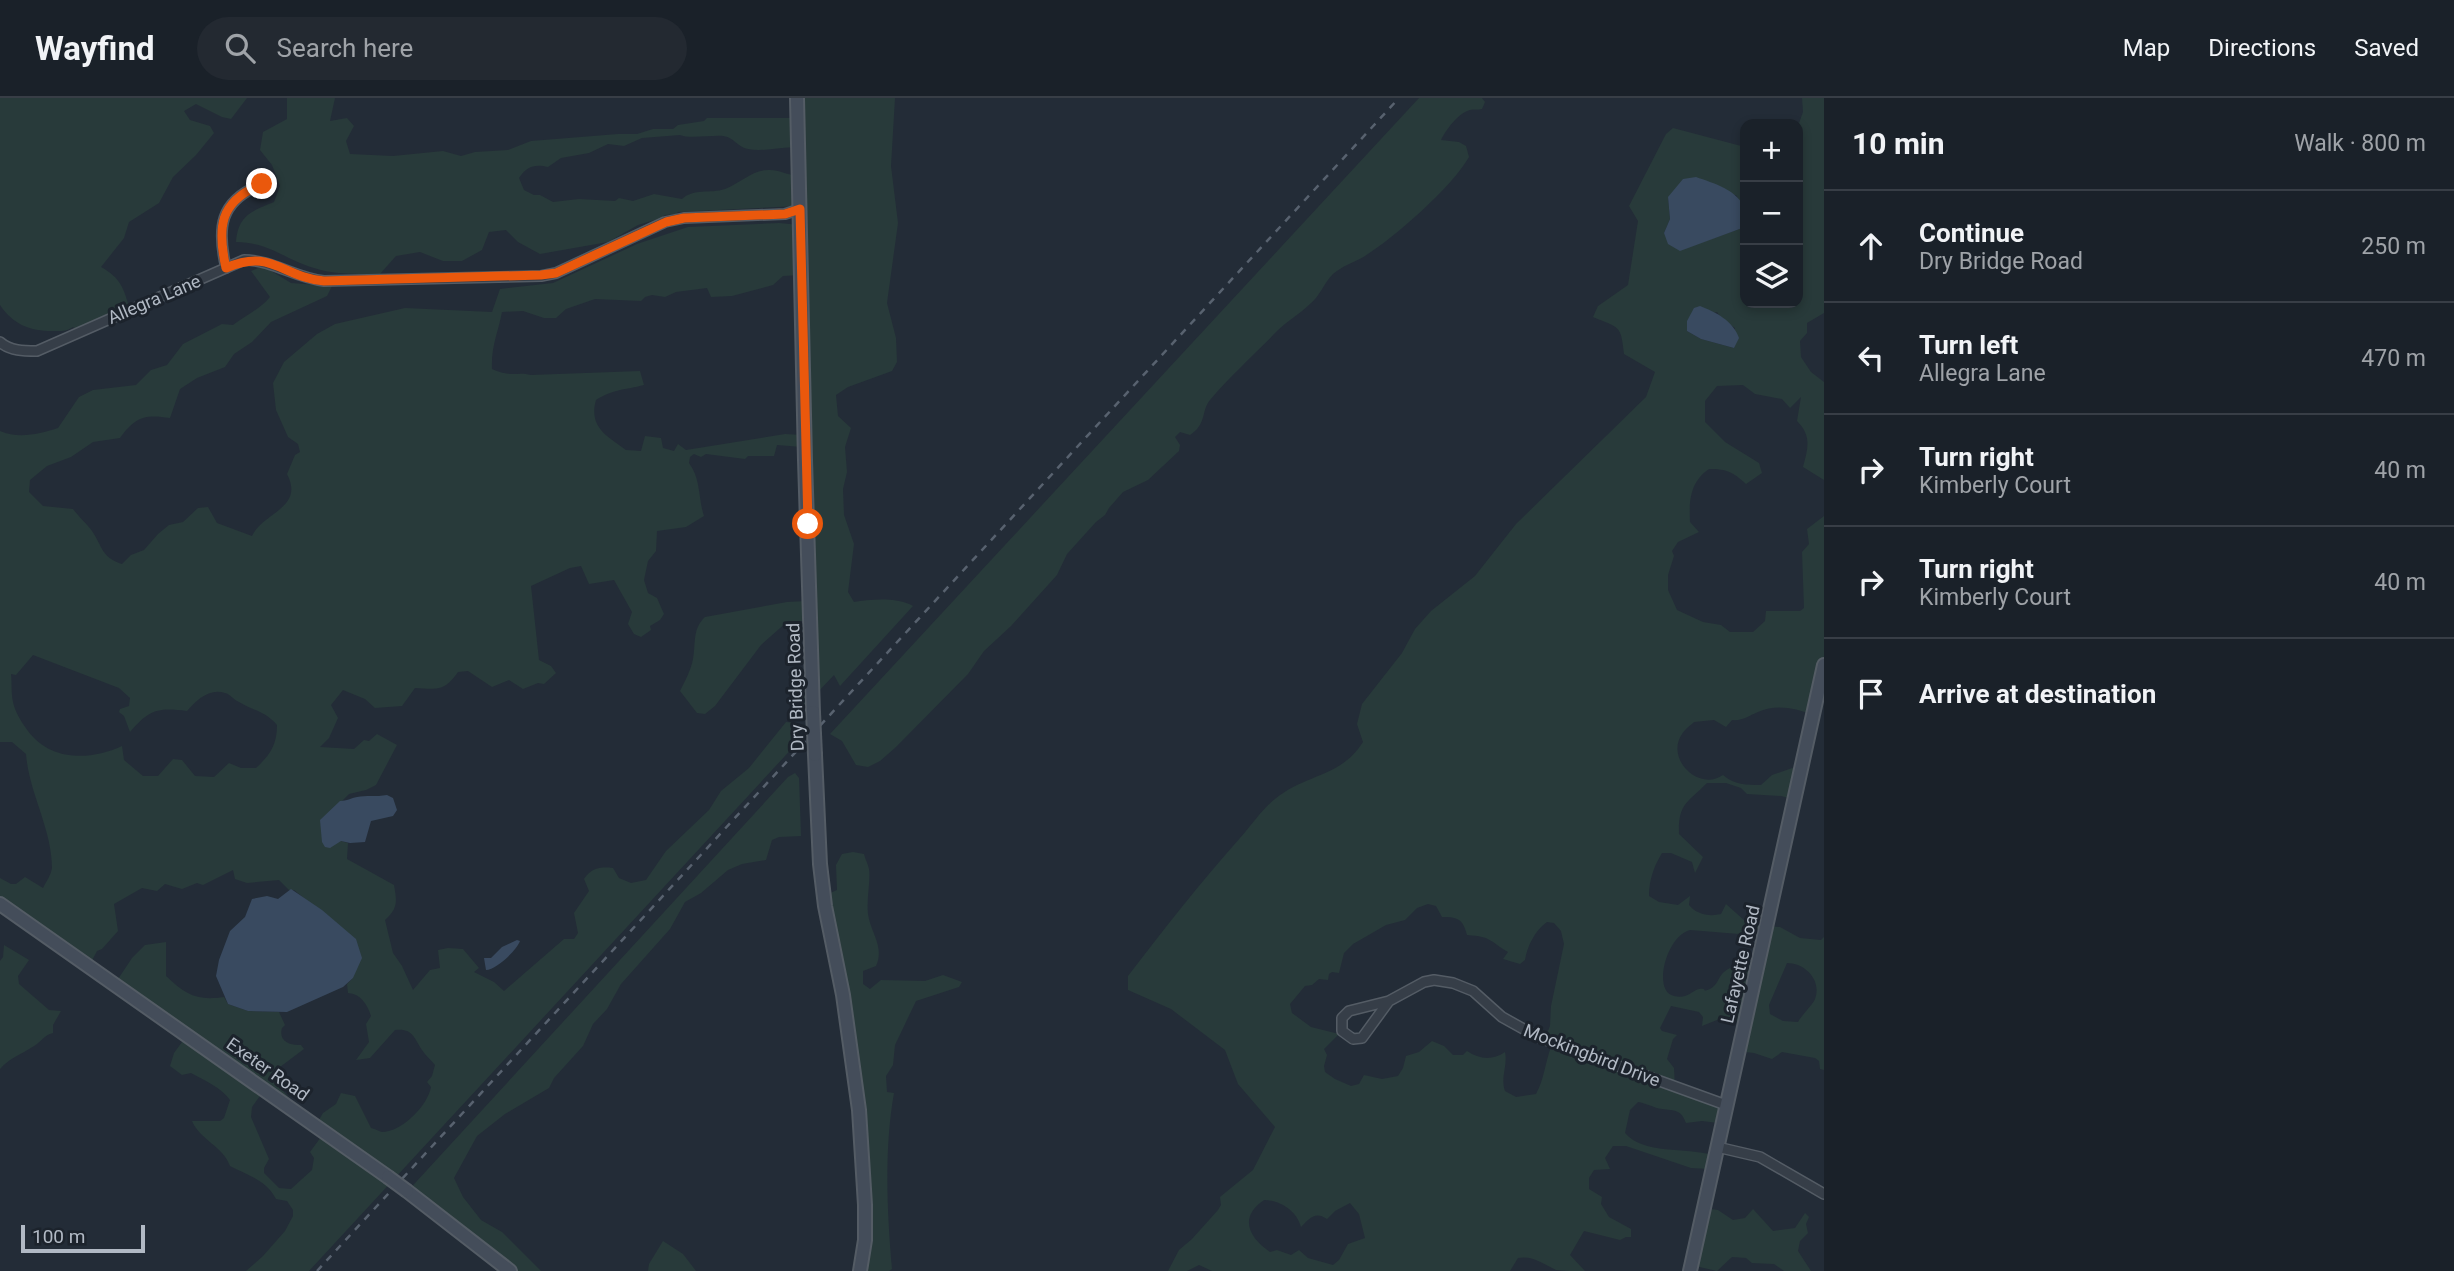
<!DOCTYPE html>
<html lang="en">
<head>
<meta charset="utf-8">
<style>
	:root { --surface:#1a2129; --page:#232931; --text:#f1f3f6; --muted:#9fa3a8; --line:#383e46 }
	body { margin:0; font-family:Roboto,sans-serif; background:var(--page); color:var(--text) }
	.controls { position:absolute; right:21px; top:21px; display:grid; overflow:hidden; border-radius:14px; box-shadow:0 4px 10px #0003 }
	.controls button { width:63px; height:63px; display:grid; place-items:center; padding:0; border:0; border-bottom:2px solid var(--line); background:var(--surface); color:var(--text); font:35px sans-serif }
	.scale { position:absolute; left:21px; bottom:18px; width:124px; box-sizing:border-box; padding-left:7px; border:4px solid #b1b9c4; border-top:0; font-size:19px; line-height:24px; white-space:nowrap; color:#b1b9c4; -webkit-text-stroke:5px #1c232c; paint-order:stroke }
	.stop { position:absolute; width:21px; height:21px; margin:-16px; border:5px solid #ea580c; border-radius:50%; background:#fff }
	.stop.end { background:#ea580c; border-color:#fff; box-shadow:0 2px 7px #0008 }
	.list { margin:0; padding:0; list-style:none }
	h2 { display:flex; justify-content:space-between; align-items:center; height:91px; margin:0; padding:0 28px; font-size:30px }
	h2 small { font-size:23px; font-weight:400; color:var(--muted) }
	.list li { display:grid; grid-template-columns:46px 1fr auto; gap:21px; align-items:center; box-sizing:border-box; height:112px; padding:0 28px; border-top:2px solid var(--line) }
	.list b { display:block; font-size:26px; white-space:nowrap }
	.list p { margin:0; font-size:23px; white-space:nowrap; color:var(--muted) }
	.list em { font-size:23px; font-style:normal; color:var(--muted) }
	.icon { flex:none; width:38px; height:38px; fill:none; stroke:currentColor; stroke-width:2; stroke-linecap:round; stroke-linejoin:round }
	.map { position:relative; flex:none; width:1824px; height:1173px; overflow:hidden }
	header { display:flex; align-items:center; gap:42px; box-sizing:border-box; height:98px; padding:0 35px; background:var(--surface); border-bottom:2px solid var(--line) }
	header strong { font-size:33px }
	nav { display:flex; gap:38px; margin-inline-start:auto; font-size:24px }
	.search { width:490px; height:63px; background:var(--page); display:flex; align-items:center; gap:18px; box-sizing:border-box; padding:0 24px; border-radius:38px; color:var(--muted); font-size:26px }
	main { display:flex }
	aside { flex:1; background:var(--surface) }
	.map>svg:first-child { display:block }
	.green { fill:#283a3a; fill-rule:evenodd }
	.water { fill:#394a60 }
	.lines { fill:none; stroke-linecap:round; stroke-linejoin:round }
	.street-casing { stroke:#545c65; stroke-width:12 }
	.secondary-casing { stroke:#545c65; stroke-width:16 }
	.street { stroke:#363e48; stroke-width:9 }
	.secondary { stroke:#444d5a; stroke-width:12 }
	.rail { stroke:#58626f; stroke-width:2.5; stroke-dasharray:7 7; stroke-linecap:butt }
	.secondary-bridge-casing { stroke:#545c65; stroke-width:16; stroke-linecap:butt }
	.secondary-bridge { stroke:#444d5a; stroke-width:12 }
	.route { stroke:#ea580c; stroke-width:9 }
	.labels { text-anchor:middle; dominant-baseline:central; stroke-width:6; stroke-linejoin:round; paint-order:stroke }
	.street-label { font-size:18px; fill:#b1b9c4; stroke:#1c232c }
</style>
</head>
<body>
<header>
<strong>Wayfind</strong>
<div class="search"><svg class="icon" aria-label="search" viewBox="0 0 24 24"><circle cx="10" cy="10" r="6"/><path d="M15 15l6 6"/></svg>Search here</div>
<nav><a>Map</a><a>Directions</a><a>Saved</a></nav>
</header>
<main>
<div class="map">
<svg width="1824" height="1173" viewBox="0 0 1824 1173">
	<rect width="100%" height="100%" fill="#232c37"/>
	<g class="green">
		<path d="M0,0H247L231,21L222,19L196,6L184,13L190,22L210,28L214,35L196,57L173,79L159,105L129,124L124,140L101,169C121,180 124,191 130,212L80,234L73,229C67,233 64,233 57,233C33,234 14,228 0,207Z"/>
		<path d="M287,0H335L330,23L347,20L354,28L346,43L350,56L393,58L443,53L461,58L475,54L508,52L531,43L618,36H637L653,31H673L678,27L704,23L707,20H796L797,0H895L891,68L898,125L887,205L896,240L897,264L892,273L848,289L836,297L838,318L851,330L845,349L847,374L843,391L844,417L854,446L848,494L854,504C871,501 898,499 913,508L840,588L834,577L799,614L807,580L809,523H788L761,547L715,608L705,616L697,615L680,593C685,583 691,572 693,561C696,546 692,531 705,519L787,504L807,503L802,349L777,347L774,358H748L745,361L706,356L701,359L694,356L690,359L689,365C701,381 698,400 704,418L686,429L657,433L656,453L648,463L644,482L648,495L657,500L664,516L660,522L650,528L651,532L641,539L634,536L628,526L632,514L614,482L589,486L581,468L570,470L531,488L539,562L551,568L556,575L544,586L538,585L523,591L509,582L492,589L468,573L458,574C444,594 437,591 415,590L402,608L375,610L365,601L343,592L331,607L338,620L329,640L320,649L354,651L364,642L369,643L377,636L397,647L376,687L366,692L349,696L335,710L341,743L348,745L347,761L394,787C397,804 398,810 385,822L393,855L402,868L413,892L430,872L440,870L438,852L448,850L463,851L479,870L474,874L494,884L504,893L564,841H574L578,835L574,815L589,793L584,781C592,769 601,769 613,770L619,780L631,785L646,782L666,753L709,712L721,693L749,670L786,624L796,625L797,645L309,1173H246L263,1158L285,1133L293,1118V1112L287,1103L276,1101C267,1082 247,1077 230,1068C223,1048 200,1042 192,1023H220L224,1020L230,1002C222,990 204,982 191,975L182,977L170,968L174,955L185,940L114,887L132,860L145,847L166,844V878C186,897 197,903 224,899L228,906L248,913L279,914L285,927L282,930C278,943 290,948 301,947L304,951L276,972L278,987L295,1007L262,995L252,1009L251,1019L269,1061L264,1070V1075L279,1090L291,1091L312,1072L314,1060L310,1054L321,1039L313,1032L323,1015L336,1006L341,995L355,998L371,1030C373,1030 381,1034 382,1034C402,1034 428,1007 431,989L427,984L432,978L435,967C431,962 425,957 422,952C414,940 413,930 395,932L370,960L356,962L369,944L366,926L371,918C367,906 361,896 348,895L347,886L353,880L356,842L294,792H289L279,782L247,785L235,781L233,772L203,787L197,785L182,791L165,786L157,793L142,790L114,806L118,833L102,851L97,853L88,870L0,808V780L11,786H16L25,779L43,790C46,784 51,777 52,770C52,731 29,695 26,656L12,644H0V333C19,341 39,336 58,330L79,299L93,292L136,287L151,272L167,267L183,246L222,226L233,227C246,217 259,212 270,199L251,173L263,168L291,185L332,188L327,198L271,224L252,244L234,256L225,269L197,280L180,291L170,320C145,316 135,319 120,340L93,344L71,359L47,368L30,382L29,394L43,408L73,411C79,419 87,426 92,433C103,449 101,459 122,466L131,457L144,452L158,436L169,427L183,424L198,410L208,409L217,425L252,438C262,415 305,410 287,376L295,357L300,354L298,346L288,339L276,312L273,285L284,264L317,236L335,226L405,210L492,214L500,191L553,185L637,146L688,129L779,125L800,127L798,108L678,114L676,116L665,117L661,120L638,127L608,144L540,156L518,144L506,132L489,134L482,152L462,163H443L420,154L396,158L380,176C358,176 334,177 314,170C283,161 272,145 236,144C238,118 251,113 274,104L280,88L272,67L260,52L263,34L287,21ZM680,37C688,41 712,37 723,38C734,39 737,49 748,51C764,54 780,49 797,49L798,77C788,78 780,72 770,72C753,71 741,85 725,91C710,96 694,90 682,101L654,96L633,103L619,100L615,103L579,101L553,104L540,97H534L524,92L519,80C527,68 535,66 548,69L561,60L589,55L608,46L624,48L642,40ZM800,177L802,337L785,336L686,352L678,346L674,353L663,350L661,340L645,338L641,353L626,352C609,339 588,330 596,302C613,291 625,292 644,287L640,273L531,277C517,273 512,280 492,271C491,248 498,235 502,214L523,213L544,220H556L566,211L595,201L641,203L645,199L652,197L665,199L676,194L707,190L711,199L732,198L773,187L783,178ZM33,557L119,590L130,600L129,608L120,611L119,614L124,618L130,634C149,612 157,609 187,613C197,602 209,590 225,595C230,596 234,602 239,604C254,613 265,613 277,627C277,647 270,657 256,670H241L229,665L214,679L195,678L182,662L173,661L158,678H143L124,662L122,648C90,663 50,663 28,633C22,625 15,614 13,604C11,595 12,585 11,576L16,577Z"/>
		<path d="M1419,0H1482L1485,4L1482,11C1478,12 1474,11 1470,12C1458,15 1446,32 1441,42L1459,44L1466,48L1469,59C1452,89 1395,139 1365,158C1355,164 1342,168 1333,176C1324,185 1320,198 1310,206C1300,216 1287,223 1277,233C1255,256 1231,277 1210,302C1201,313 1207,326 1190,337L1180,334L1175,339L1180,347L1179,353L1148,382L1123,394L1109,410L1105,417L1096,424L1067,456L1057,477L1011,528L984,553L968,576L896,649L880,663L868,669L856,667L842,643L830,636Z"/>
		<path d="M1802,0H1824V215L1807,225V235L1800,243L1801,259L1811,274L1824,284V382L1803,369C1808,350 1812,338 1797,323L1801,299L1790,310L1782,301L1755,296L1743,287L1717,288L1705,303V324L1725,344L1759,365L1762,375L1746,386C1733,374 1727,371 1709,371C1690,384 1689,403 1690,424L1699,434L1678,444L1672,453L1674,458L1668,477V492L1677,512L1703,524L1721,527L1730,534H1753L1765,523L1766,513H1800L1804,510L1802,454L1809,446L1807,431L1824,418V569L1813,617C1795,610 1776,606 1758,614C1748,618 1743,623 1732,622L1726,629L1714,622L1694,624C1691,627 1685,631 1682,636C1665,661 1699,694 1723,677C1734,687 1747,687 1761,687L1772,677L1798,668L1793,701L1781,698L1747,696L1741,690L1726,685H1707C1687,705 1678,706 1679,736L1703,759L1695,775L1692,764L1671,755H1662C1654,768 1649,782 1649,798L1659,804L1678,807L1690,798L1689,807C1696,816 1709,819 1721,816L1726,806L1745,823L1762,828L1780,829L1800,840L1821,842L1824,839V972L1820,971L1819,963L1815,960L1782,954L1772,961L1754,955L1735,953L1740,924L1722,920L1702,928L1703,919L1699,914L1671,908L1660,930L1662,933L1677,937L1673,941L1667,961L1674,970L1675,990L1722,1005L1718,1025L1702,1023L1686,1025C1681,1011 1675,1013 1662,1011C1654,1010 1646,1005 1638,1004L1630,1012L1625,1035C1644,1057 1685,1049 1713,1057L1709,1071L1691,1070L1626,1048H1613L1605,1060L1610,1071L1594,1072L1589,1080V1091L1602,1099L1601,1106L1609,1119L1631,1131V1139H1626L1620,1142L1584,1133L1570,1157L1585,1173C1576,1173 1563,1173 1556,1172C1544,1166 1532,1157 1518,1160L1510,1173H1212L1199,1167L1187,1173H1168L1179,1152L1192,1141L1218,1112L1221,1107L1220,1099L1253,1072L1275,1029L1238,986L1225,952L1171,911L1128,892V878C1164,831 1200,785 1240,740C1251,728 1262,711 1275,701C1307,675 1340,680 1363,644L1357,626L1362,606L1402,555L1415,531L1431,513L1475,478L1516,426L1646,299L1655,274L1624,256C1621,226 1619,230 1593,219L1598,208L1628,187L1638,123L1629,108L1666,36L1673,30L1745,49V112L1736,97L1668,99L1670,121L1664,135L1680,152L1745,129V205H1798V28L1803,14ZM1717,214L1722,221L1735,230L1734,250L1701,241L1687,233V223ZM1428,806L1436,808L1442,819C1458,819 1463,821 1467,837C1493,839 1489,843 1508,854L1503,861L1520,866L1525,862C1527,849 1535,832 1547,824L1554,825L1561,833L1564,846L1551,908L1550,928L1543,945L1551,949C1545,965 1544,982 1536,996L1516,999L1505,993C1500,979 1508,968 1505,954C1492,963 1479,961 1467,953L1463,957H1453L1444,948L1432,943L1419,954L1406,958L1403,970L1398,978L1382,981L1364,977L1359,986L1351,988L1335,981L1325,974L1324,968L1327,957L1324,951L1339,936L1311,929L1292,915L1290,906L1305,888L1312,887L1319,881L1328,882L1329,876L1332,874L1339,875L1344,855L1353,846L1386,827L1405,822L1417,810ZM1690,832L1739,836L1751,835L1761,838L1754,868L1738,865C1734,868 1727,871 1724,874C1718,879 1718,887 1710,891C1700,895 1709,890 1699,891C1691,893 1688,901 1674,898C1652,894 1666,838 1690,832ZM1787,865C1805,865 1822,882 1815,901C1814,905 1801,918 1798,924L1783,923L1770,916L1769,907ZM1264,1102C1280,1102 1297,1113 1301,1129C1310,1120 1315,1113 1327,1121L1335,1113L1350,1105L1359,1116L1365,1140L1348,1146L1339,1162L1333,1167L1308,1160L1299,1152L1291,1157L1277,1152L1270,1154C1248,1139 1239,1119 1264,1102Z"/>
		<path d="M795,675L799,680L801,738L779,739L772,742L766,762L742,766L728,772L701,795L685,804L670,831L621,886L607,911L593,926L583,948L554,980L549,990L505,1016L477,1038L454,1080L463,1099L481,1122L502,1134L541,1173H504L405,1096L788,679Z"/>
		<path d="M853,754L864,756C865,761 868,766 869,771C871,785 865,805 869,821C873,838 884,850 876,868L863,873V886L870,891L881,882L925,883L943,877L962,884L959,889L916,903L895,947L893,967L886,978L887,994L894,995C884,1051 887,1115 892,1171L889,1173H860L859,1009L826,832L817,804V801L837,792L836,767L842,756Z"/>
		<path d="M4,847L29,862L18,878L19,886L49,912L61,913L53,927V935C44,937 41,944 34,948C22,956 9,960 0,971V863L3,859Z"/>
		<path d="M1704,1110L1718,1112L1733,1122L1745,1120L1753,1111L1773,1133L1795,1130L1805,1115L1809,1119L1806,1126L1808,1135L1800,1143L1798,1153L1811,1173H1784L1774,1166L1752,1165L1746,1160L1732,1159L1717,1173L1691,1167Z"/>
		<path d="M663,1143L683,1156L696,1173H648L649,1166Z"/>
	</g>
	<g class="water">
		<path d="M1696,79C1713,85 1739,92 1745,112C1747,117 1745,124 1745,129L1680,153L1668,146L1664,135L1670,121L1668,99L1683,81Z"/>
		<path d="M1700,208C1716,214 1733,223 1739,240L1734,250L1701,241L1687,233V223L1694,210Z"/>
		<path d="M387,697L393,700L397,712L393,718L371,723L365,744L350,745L341,743L330,750L325,749L322,744L320,722L340,703C347,703 351,700 357,699C366,697 376,699 387,697Z"/>
		<path d="M291,791L322,812L356,841L362,860L353,880L343,889L287,914L248,913L228,906L216,878L219,862L230,833L245,819L252,801L267,798L278,801Z"/>
		<path d="M517,842L520,843C517,852 496,872 486,872L484,860H491L502,849Z"/>
	</g>
	<g class="lines">
		<defs>
			<g id="street">
				<path d="M226,170C217,130 219,103 262,86"/>
				<path d="M0,244C10,253 24,253 37,253L244,162C273,162 295,180 324,183L541,178L556,175L665,124L684,120L785,116L800,111"/>
				<path d="M1389,903L1362,940L1353,941L1342,933V920L1349,913L1389,903L1424,884L1434,882L1453,885L1473,893L1502,919L1538,939L1726,1007"/>
				<path d="M1717,1049L1760,1059L1824,1096"/>
			</g>
			<g id="secondary">
				<path d="M797,0L805,362L813,614"/>
				<path d="M815,657L820,766L825,808L843,897L859,1012L865,1107V1142L860,1173"/>
				<path d="M0,806L388,1079"/>
				<path d="M407,1093L510,1173"/>
				<path d="M1690,1173L1824,567"/>
			</g>
		</defs>
		<use href="#street" class="street-casing"/>
		<use href="#secondary" class="secondary-casing"/>
		<use href="#street" class="street"/>
		<use href="#secondary" class="secondary"/>
		<path class="rail" d="M317,1173L1399,0"/>
		<defs>
			<g id="secondary-bridge">
				<path d="M813,614L815,657"/>
				<path d="M388,1079L407,1093"/>
			</g>
		</defs>
		<use href="#secondary-bridge" class="secondary-bridge-casing"/>
		<use href="#secondary-bridge" class="secondary-bridge"/>
	</g>
	<g class="lines">
		<path class="route" d="M262,86C219,103 217,130 226,170C272,150 281,179 324,183L541,177L556,175L666,124L684,120L785,116L800,111L808,426"/>
	</g>
	<g class="labels">
		<g class="street-label">
			<text transform="translate(154 201) rotate(-23)">Allegra Lane</text>
			<text transform="translate(795 589) rotate(-92)">Dry Bridge Road</text>
			<text transform="translate(1740 866) rotate(-77)">Lafayette Road</text>
			<text transform="translate(1592 957) rotate(21)">Mockingbird Drive</text>
			<text transform="translate(268 971) rotate(35)">Exeter Road</text>
		</g>
	</g>
</svg>
<div class="controls">
<button>+</button>
<button>−</button>
<button><svg class="icon" aria-label="layers" viewBox="0 0 24 24"><path d="M12 4l9 5-9 5-9-5zM3 14l9 5 9-5"/></svg></button>
</div>
<div class="scale">100 m</div>
<div class="stop" style="left:808px;top:426px"></div>
<div class="stop end" style="left:262px;top:86px"></div>
</div>
<aside>
<h2>10 min<small>Walk · 800 m</small></h2>
<ul class="list">
<li><svg class="icon" aria-label="ahead" viewBox="0 0 24 24"><path d="M12 20V5M6 11l6-6 6 6"/></svg><div><b>Continue</b><p>Dry Bridge Road</p></div><em>250 m</em></li>
<li><svg class="icon" aria-label="left" viewBox="0 0 24 24"><path d="M17 20v-9H6M10 6l-5 5 5 5"/></svg><div><b>Turn left</b><p>Allegra Lane</p></div><em>470 m</em></li>
<li><svg class="icon" aria-label="right" viewBox="0 0 24 24"><path d="M7 20v-9h11M14 6l5 5-5 5"/></svg><div><b>Turn right</b><p>Kimberly Court</p></div><em>40 m</em></li>
<li><svg class="icon" aria-label="right" viewBox="0 0 24 24"><path d="M7 20v-9h11M14 6l5 5-5 5"/></svg><div><b>Turn right</b><p>Kimberly Court</p></div><em>40 m</em></li>
<li><svg class="icon" aria-label="arrive" viewBox="0 0 24 24"><path d="M6 21V4h12l-3 4 3 4H6"/></svg><div><b>Arrive at destination</b></div></li>
</ul>
</aside>
</main>
</body>
</html>
